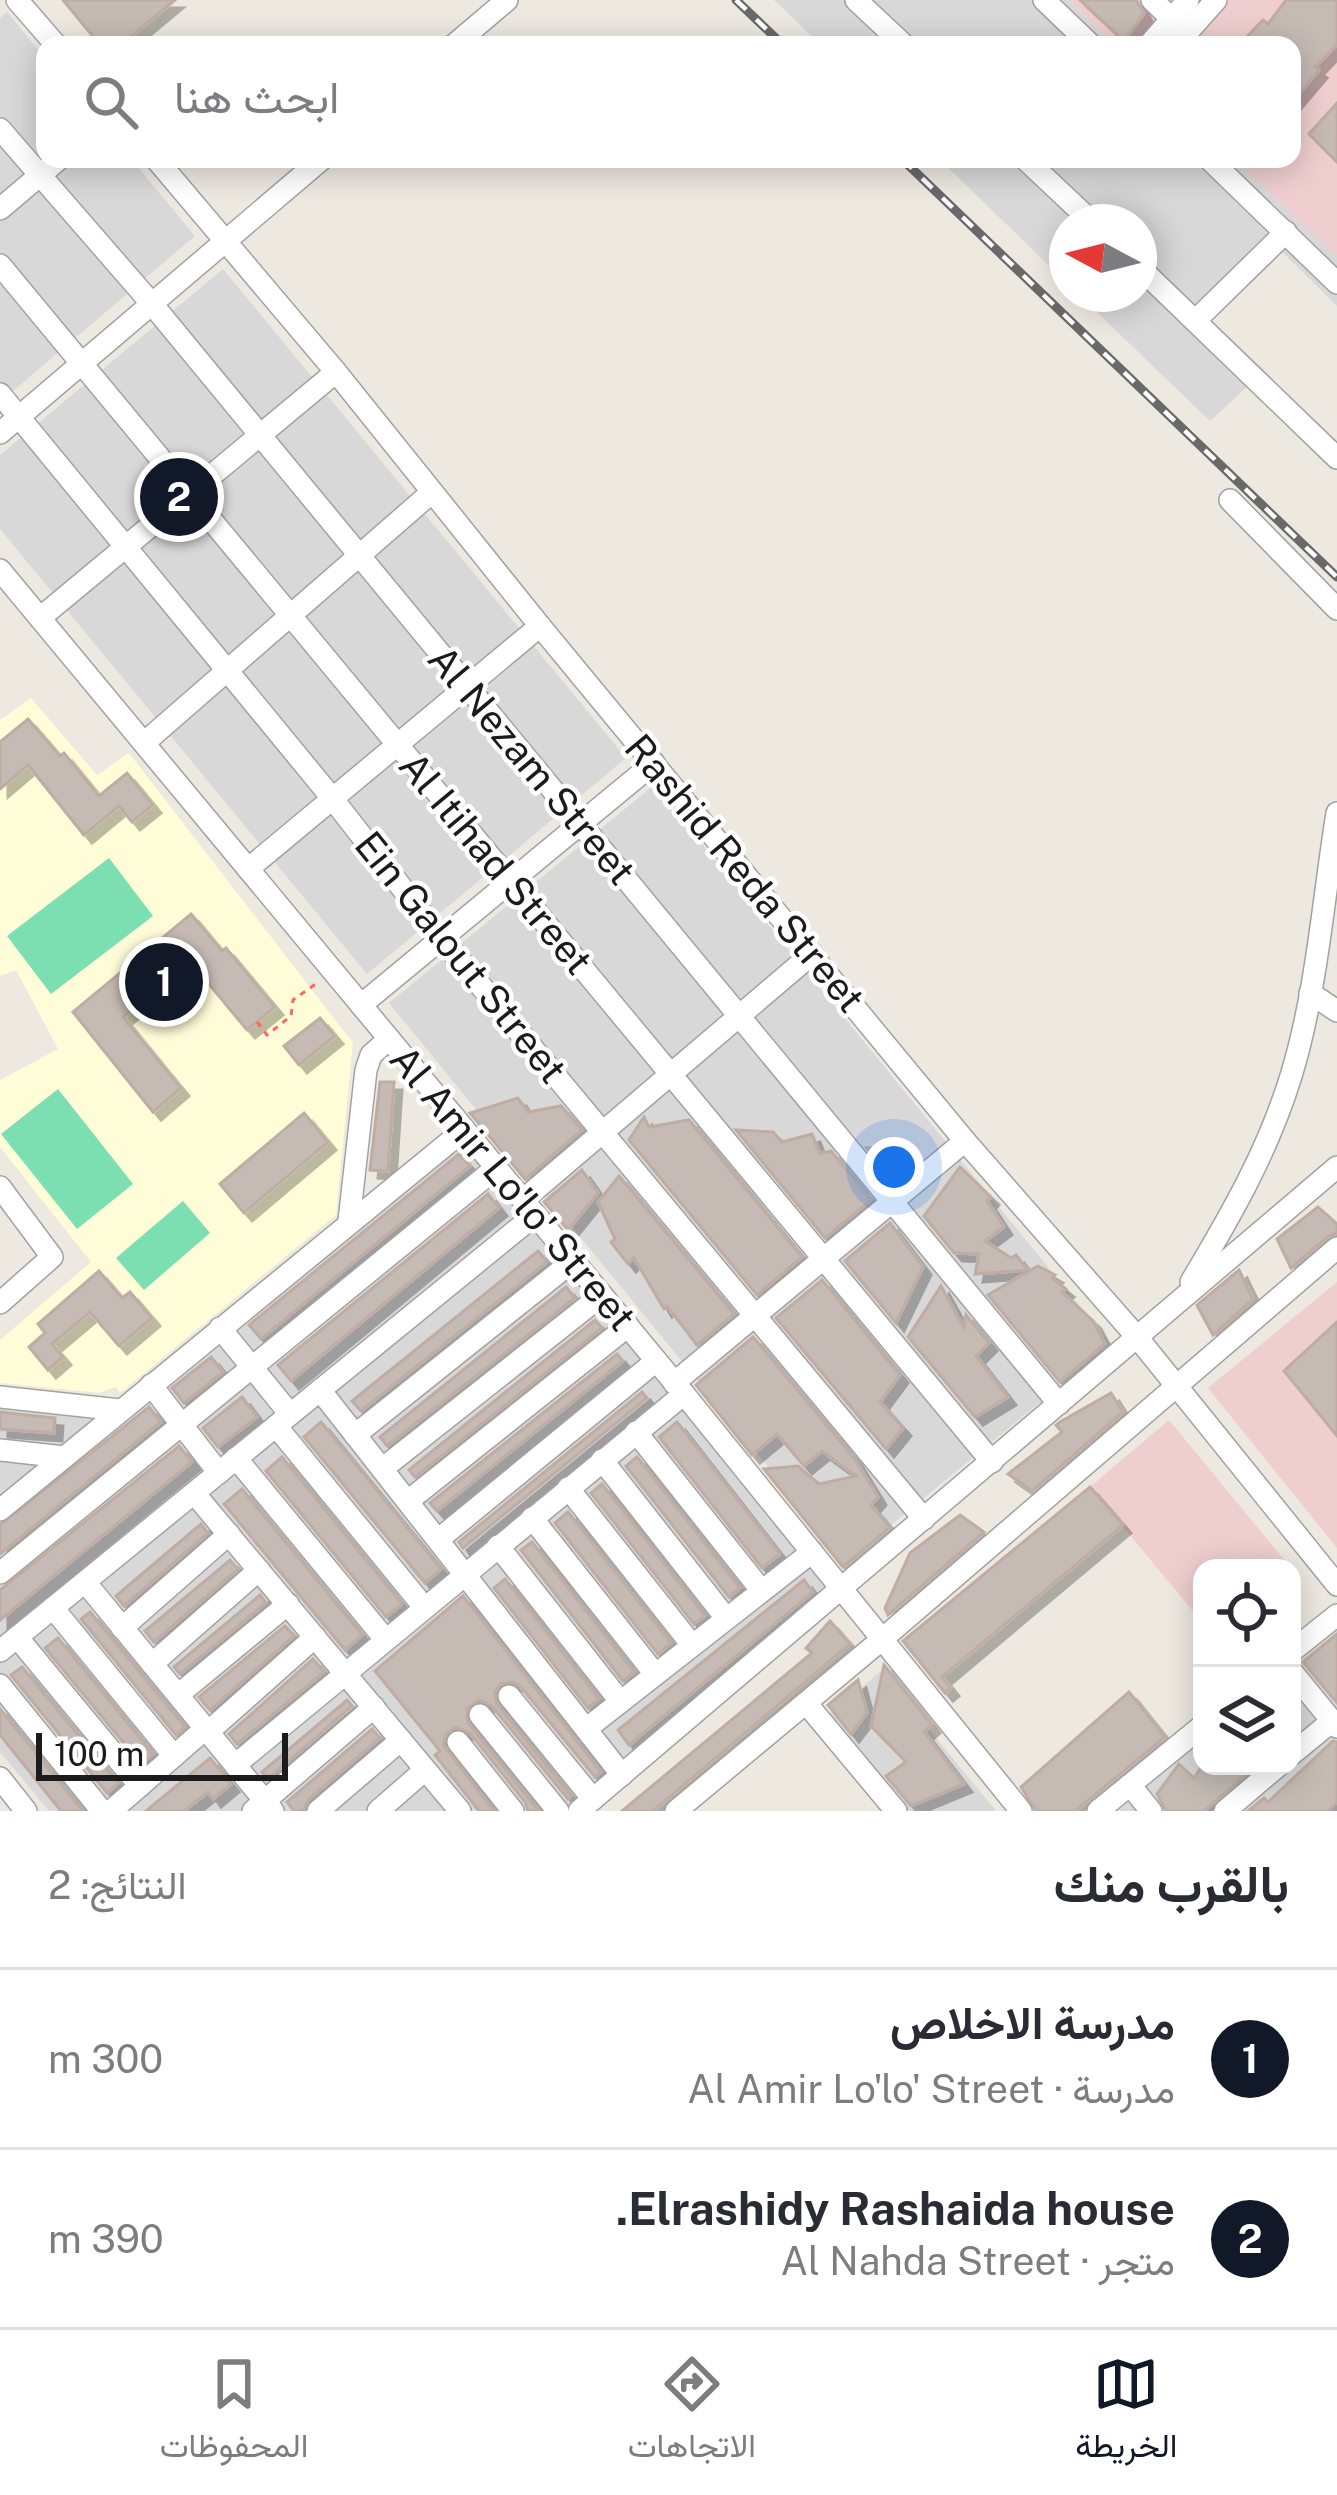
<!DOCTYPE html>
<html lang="ar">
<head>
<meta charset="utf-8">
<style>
	:root { --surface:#fff; --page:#f2f2f3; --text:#2b2b33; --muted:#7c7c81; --line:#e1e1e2; --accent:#111827 }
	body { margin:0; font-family:"Public Sans",Vazirmatn,sans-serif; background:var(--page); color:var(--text); direction:rtl }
	.controls { position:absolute; right:36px; bottom:36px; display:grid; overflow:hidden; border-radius:24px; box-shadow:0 6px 30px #0003 }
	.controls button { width:108px; height:108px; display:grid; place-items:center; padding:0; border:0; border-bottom:3px solid var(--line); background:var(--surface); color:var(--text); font:60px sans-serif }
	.compass { position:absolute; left:1049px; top:204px; width:108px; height:108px; border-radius:50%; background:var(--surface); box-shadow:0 6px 30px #0003; rotate:277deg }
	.scale { position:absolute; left:36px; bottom:30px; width:252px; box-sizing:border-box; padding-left:12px; border:6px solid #1b1b1b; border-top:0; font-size:33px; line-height:42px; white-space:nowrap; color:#1b1b1b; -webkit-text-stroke:9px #fff; paint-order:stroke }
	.you { position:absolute; left:894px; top:1167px; width:42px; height:42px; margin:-30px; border:9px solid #fff; border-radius:50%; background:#1a73e8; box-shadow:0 0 0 18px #1a73e833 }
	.badge { display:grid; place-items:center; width:78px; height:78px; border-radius:50%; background:var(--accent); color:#fff; font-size:39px; font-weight:700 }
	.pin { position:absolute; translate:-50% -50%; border:6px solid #fff; box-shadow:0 3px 12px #0006 }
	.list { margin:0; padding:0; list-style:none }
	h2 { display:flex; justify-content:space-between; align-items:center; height:156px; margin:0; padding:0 48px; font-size:51px }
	h2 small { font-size:39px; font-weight:400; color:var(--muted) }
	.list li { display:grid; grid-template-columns:78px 1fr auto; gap:36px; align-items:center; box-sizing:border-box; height:180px; padding:0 48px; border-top:3px solid var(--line) }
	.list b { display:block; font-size:45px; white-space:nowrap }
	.list p { margin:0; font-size:39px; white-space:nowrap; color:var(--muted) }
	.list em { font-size:39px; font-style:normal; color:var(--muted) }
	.icon { flex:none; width:66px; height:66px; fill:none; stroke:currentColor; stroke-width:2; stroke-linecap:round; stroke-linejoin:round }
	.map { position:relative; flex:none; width:1337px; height:1811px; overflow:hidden; direction:ltr }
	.search { position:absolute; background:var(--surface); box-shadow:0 6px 30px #0003; left:36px; right:36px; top:36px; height:132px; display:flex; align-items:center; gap:30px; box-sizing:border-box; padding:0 42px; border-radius:24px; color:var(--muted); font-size:45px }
	.sheet { height:516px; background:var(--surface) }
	nav { display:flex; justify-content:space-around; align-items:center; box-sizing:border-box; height:168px; border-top:3px solid var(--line); background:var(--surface); font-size:33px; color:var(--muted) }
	nav a { display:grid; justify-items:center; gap:6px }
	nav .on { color:var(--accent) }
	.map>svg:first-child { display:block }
	.residential { fill:#d9d8d8 }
	.commercial { fill:#efcecf }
	.education { fill:#fffcd8 }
	.pitch { fill:#7bdfb2 }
	.building { fill:#c5bab4; stroke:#bfada3; stroke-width:3; filter:url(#shadow) }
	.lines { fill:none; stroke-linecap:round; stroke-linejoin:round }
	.minor-casing { stroke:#a2a2a2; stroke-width:24 }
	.path { stroke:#fd6762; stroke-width:3; stroke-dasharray:6 6; stroke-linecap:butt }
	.minor { stroke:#fff; stroke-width:21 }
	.rail-casing { stroke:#696969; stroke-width:9 }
	.rail { stroke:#fff; stroke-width:4.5; stroke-dasharray:14; stroke-linecap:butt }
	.labels { text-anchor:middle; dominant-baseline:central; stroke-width:9; stroke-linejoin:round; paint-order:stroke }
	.street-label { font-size:39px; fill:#1b1b1b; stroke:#fff }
</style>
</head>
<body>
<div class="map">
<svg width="1337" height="1811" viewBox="0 0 1337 1811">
	<defs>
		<filter id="shadow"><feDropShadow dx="8" dy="8" stdDeviation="0" flood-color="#0004"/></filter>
	</defs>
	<rect width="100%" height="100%" fill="#ede8e0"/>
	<g class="residential">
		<path d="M774,0H1337V306L1270,240L1184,324L1248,386L1210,421L1078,294H1139V222H1067V283L939,159H1292V45H821Z"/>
		<path d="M7,12L45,58V159H131L195,236L0,402V18Z"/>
		<path d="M223,269L626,758L367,974L0,529V455Z"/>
		<path d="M654,785L1111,1344L846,1562L389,1003Z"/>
		<path d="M456,1129L836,1598L579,1811H49L0,1752V1391L122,1405Z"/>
		<path d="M1337,1626V1811H1118L1202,1740V1766H1292V1664Z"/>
		<path d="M881,1671L996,1811H906L828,1716Z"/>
	</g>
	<g class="commercial">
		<path d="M1069,0H1337V257L1235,159H1292V45H1116Z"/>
		<path d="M1337,1282V1548L1208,1388Z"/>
		<path d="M1169,1420L1291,1568H1202V1622L1090,1487Z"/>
	</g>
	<path class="education" d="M31,698L97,775L129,753L353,1043L336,1215L120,1393L116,1387L100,1393L0,1383V1340L91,1262L0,1147V1080L58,1049L16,970L0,976V720Z"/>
	<g class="pitch">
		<path d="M109,858L153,916L51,994L7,936Z"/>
		<path d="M58,1089L133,1184L77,1229L1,1134Z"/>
		<path d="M183,1201L210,1233L144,1290L116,1258Z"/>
	</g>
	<g class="building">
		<path d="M63,0H175L121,45H100Z"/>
		<path d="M1080,0H1136L1144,13L1124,41Z"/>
		<path d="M1286,0H1337V44L1315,67L1319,70L1292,102V45H1239L1263,20L1268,24Z"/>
		<path d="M1337,103V162L1309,134Z"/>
		<path d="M28,719L60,756L64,753L99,796L127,773L153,805L132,822L119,806L84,835L28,765L0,789V742Z"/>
		<path d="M191,914L222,951L226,948L275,1007L247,1030L190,961L123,1017L181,1088L153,1112L73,1012Z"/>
		<path d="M320,1018L335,1036L299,1065L284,1046Z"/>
		<path d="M380,1082H394L388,1171L370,1170Z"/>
		<path d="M518,1098L528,1112L561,1106L582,1130L525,1179L470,1113Z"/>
		<path d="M304,1113L328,1142L244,1213L220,1184Z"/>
		<path d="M644,1117L649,1127L689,1120L802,1257L757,1295L629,1140Z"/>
		<path d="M736,1130L773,1132L782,1142L812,1134L820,1154L831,1151L871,1200L825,1238Z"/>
		<path d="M892,1146L914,1164L899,1176L896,1170L888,1174L867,1148Z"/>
		<path d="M459,1154L470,1166L261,1339L249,1325Z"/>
		<path d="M960,1167L991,1197L987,1201L1004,1227L985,1241L1011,1258L1016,1255L1028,1270L975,1274L979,1254L954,1253L924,1216Z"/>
		<path d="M582,1170L598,1193L568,1230L544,1202Z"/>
		<path d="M619,1176L734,1314L697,1345L667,1306L664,1309L634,1258L628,1264L611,1242L615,1239L598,1202Z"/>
		<path d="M488,1194L499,1208L291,1381L278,1365Z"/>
		<path d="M1318,1207L1337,1224V1233L1327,1237L1291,1268L1277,1239Z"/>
		<path d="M890,1223L923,1267L896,1323L845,1261Z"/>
		<path d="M538,1251L547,1262L361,1411L352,1401Z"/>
		<path d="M1038,1266L1055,1275L1052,1278L1066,1289L1062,1292L1093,1321L1105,1344L1060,1382L988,1295Z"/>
		<path d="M1239,1270L1253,1299L1213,1335L1197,1305Z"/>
		<path d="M99,1271L122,1298L130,1292L152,1318L119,1346L90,1312L52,1344L63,1357L48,1370L29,1347L45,1333L38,1324Z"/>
		<path d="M822,1280L900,1375L880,1402L903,1428L886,1449L776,1318Z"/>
		<path d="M941,1286L964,1328L966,1315L989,1343L976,1356L1008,1397L975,1417L908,1337Z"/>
		<path d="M566,1287L575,1298L387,1446L380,1437Z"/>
		<path d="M595,1320L602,1328L415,1477L409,1470Z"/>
		<path d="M1337,1322V1436L1284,1371Z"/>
		<path d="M753,1337L854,1458L878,1497L871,1505L890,1527L843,1567L764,1469L798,1466L819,1484L856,1476L822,1451L804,1466L777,1434L752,1455L696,1385Z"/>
		<path d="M617,1354L623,1361L437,1511L430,1503Z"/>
		<path d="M211,1357L223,1372L184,1403L172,1388Z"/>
		<path d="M642,1392L647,1398L463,1548L459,1542Z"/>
		<path d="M1111,1393L1123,1412L1032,1491L1008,1474L1062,1432L1056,1425L1060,1422Z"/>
		<path d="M242,1397L257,1417L218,1447L203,1428Z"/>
		<path d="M149,1407L161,1422L0,1554V1525Z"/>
		<path d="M0,1412L55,1418L54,1433L0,1429Z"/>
		<path d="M321,1422L441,1569L425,1583L304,1437Z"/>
		<path d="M677,1422L780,1554L762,1568L659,1437Z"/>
		<path d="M179,1446L192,1462L0,1620V1590Z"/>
		<path d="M282,1457L402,1604L386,1617L266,1471Z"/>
		<path d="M637,1457L740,1588L729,1597L626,1466Z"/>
		<path d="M602,1484L705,1616L694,1624L591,1493Z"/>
		<path d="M1090,1487L1123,1525L942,1677L951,1688L945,1693L903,1641Z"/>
		<path d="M242,1489L362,1635L345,1650L224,1504Z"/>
		<path d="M568,1512L671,1643L658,1654L555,1523Z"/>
		<path d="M960,1515L984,1532L888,1615L885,1608L910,1553Z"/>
		<path d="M201,1524L208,1533L124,1606L116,1596Z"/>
		<path d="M532,1542L634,1672L623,1681L521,1550Z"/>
		<path d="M230,1560L238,1569L154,1642L145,1631Z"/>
		<path d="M505,1579L599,1699L588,1708L494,1588Z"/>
		<path d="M804,1580L813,1592L629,1745L618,1730Z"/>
		<path d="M260,1595L266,1603L180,1674L174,1667Z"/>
		<path d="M463,1596L601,1772L595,1777L520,1686L513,1682L501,1684L495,1692L497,1704L571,1796L568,1799L492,1706L479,1700L467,1709L468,1723L539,1811H528L525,1802L470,1733L455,1727L445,1736L443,1745L494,1811H479L435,1755L440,1751L375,1671Z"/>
		<path d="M90,1612L185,1727L176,1735L81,1619Z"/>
		<path d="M830,1621L850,1644L653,1811H622L812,1653L806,1648Z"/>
		<path d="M285,1626L294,1636L210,1710L199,1697Z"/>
		<path d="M1337,1634V1703L1303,1662Z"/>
		<path d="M58,1638L153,1754L141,1764L45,1648Z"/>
		<path d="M313,1659L324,1672L237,1744L229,1734Z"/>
		<path d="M884,1665L932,1725L924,1732L964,1784L911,1806L886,1776L906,1762L871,1726Z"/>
		<path d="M22,1667L118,1783L107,1793L11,1675Z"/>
		<path d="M858,1680L867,1713L851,1734L828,1705Z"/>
		<path d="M1129,1692L1165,1737L1075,1811H1036L1021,1787Z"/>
		<path d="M347,1700L352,1706L268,1779L262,1772Z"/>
		<path d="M0,1709L83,1811H61L0,1735Z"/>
		<path d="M372,1729L380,1738L308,1800L303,1811H294L287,1802Z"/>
		<path d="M1333,1741L1337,1742V1802L1328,1811H1248L1264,1798L1268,1802Z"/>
		<path d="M210,1758L231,1784L213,1799L208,1792L184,1811H146Z"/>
		<path d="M1179,1764L1194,1778L1202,1766H1255L1204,1811H1166L1157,1794Z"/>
	</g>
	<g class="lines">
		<defs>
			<g id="minor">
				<path d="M17,0L56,45"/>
				<path d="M856,0L904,45"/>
				<path d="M1044,0L1091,45"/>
				<path d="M1152,0L1172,19"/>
				<path d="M454,45L507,0"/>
				<path d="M1149,45L1188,0"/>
				<path d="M1176,45L1216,0"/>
				<path d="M0,129L152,304L1059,1404"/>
				<path d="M156,159L336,372L540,626L965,1141L1137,1337L1337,1585"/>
				<path d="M1025,159L1092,222"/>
				<path d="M1209,159L1337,283"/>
				<path d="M0,209L59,159"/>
				<path d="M0,265L992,1462"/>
				<path d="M1139,267L1337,458"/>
				<path d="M1196,320L1286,232"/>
				<path d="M0,394L332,798L441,938L924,1519"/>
				<path d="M0,433L322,159"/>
				<path d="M1230,500L1337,609"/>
				<path d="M0,570L684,1394L1021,1811"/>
				<path d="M40,618L336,372"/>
				<path d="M144,743L431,493"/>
				<path d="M248,869L540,626"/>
				<path d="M1310,993L1337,1011"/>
				<path d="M361,1005L654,763"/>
				<path d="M0,1187L52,1257L0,1303"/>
				<path d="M523,1200L812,954"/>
				<path d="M349,1221L366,1070L371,1055L389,1039"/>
				<path d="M1191,1282C1231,1215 1268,1151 1291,1076C1317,991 1323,900 1337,813"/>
				<path d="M220,1328L290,1414"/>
				<path d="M674,1383L965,1141"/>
				<path d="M151,1385L219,1473"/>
				<path d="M320,1390L622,1775"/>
				<path d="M0,1397L120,1410"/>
				<path d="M276,1426L424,1607"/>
				<path d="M636,1432L761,1590"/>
				<path d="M355,1435L573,1261"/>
				<path d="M0,1450L64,1457"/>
				<path d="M236,1458L385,1639"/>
				<path d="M602,1460L726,1618"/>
				<path d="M382,1469L602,1295"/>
				<path d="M568,1488L692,1645"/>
				<path d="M194,1493L460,1811"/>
				<path d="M408,1501L628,1326"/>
				<path d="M0,1510L464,1130"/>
				<path d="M532,1518L655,1674"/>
				<path d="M439,1539L656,1361"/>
				<path d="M498,1546L620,1701"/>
				<path d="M0,1573L496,1168"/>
				<path d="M85,1582L273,1811"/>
				<path d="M53,1608L174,1756"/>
				<path d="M122,1628L229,1534"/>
				<path d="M17,1637L140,1786"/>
				<path d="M0,1651L535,1215"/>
				<path d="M1292,1651L1337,1615"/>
				<path d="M152,1664L259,1570"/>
				<path d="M1292,1672L1337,1727"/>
				<path d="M0,1685L102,1811"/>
				<path d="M178,1695L288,1604"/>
				<path d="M509,1696L593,1799"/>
				<path d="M806,1703L896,1811"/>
				<path d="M480,1715L558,1811"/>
				<path d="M586,1729L812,1552"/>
				<path d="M208,1732L315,1637"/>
				<path d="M458,1742L513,1811"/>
				<path d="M1292,1754L1332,1721"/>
				<path d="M235,1765L684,1394"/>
				<path d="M0,1778L26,1811"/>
				<path d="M1130,1785L1151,1811"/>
				<path d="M111,1811L205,1729"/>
				<path d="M253,1811L374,1707"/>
				<path d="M318,1811L401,1740"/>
				<path d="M378,1811L425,1770"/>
				<path d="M579,1811L1337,1167"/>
				<path d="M676,1811L880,1641L1337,1248"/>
				<path d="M1098,1811L1202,1726"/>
				<path d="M1225,1811L1278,1766"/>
			</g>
		</defs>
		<use href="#minor" class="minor-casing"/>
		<path class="path" d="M257,1022L267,1035L291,1016L293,1000L317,983"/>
		<use href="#minor" class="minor"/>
		<defs>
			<g id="rail">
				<path d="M736,0L783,45"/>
				<path d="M902,159L1337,577"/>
			</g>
		</defs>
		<use href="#rail" class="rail-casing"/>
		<use href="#rail" class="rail"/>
	</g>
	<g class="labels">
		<g class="street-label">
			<text transform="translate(532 765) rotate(50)">Al Nezam Street</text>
			<text transform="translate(496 863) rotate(50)">Al Itihad Street</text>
			<text transform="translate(745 873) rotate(50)">Rashid Reda Street</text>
			<text transform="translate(461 957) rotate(51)">Ein Galout Street</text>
			<text transform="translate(513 1188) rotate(50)">Al Amir Lo'lo' Street</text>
		</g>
	</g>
</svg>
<div class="controls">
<button><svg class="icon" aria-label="locate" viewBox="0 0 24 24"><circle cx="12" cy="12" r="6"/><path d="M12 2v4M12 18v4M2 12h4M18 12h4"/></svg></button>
<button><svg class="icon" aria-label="layers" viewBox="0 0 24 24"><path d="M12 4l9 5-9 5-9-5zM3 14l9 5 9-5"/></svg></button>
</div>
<svg class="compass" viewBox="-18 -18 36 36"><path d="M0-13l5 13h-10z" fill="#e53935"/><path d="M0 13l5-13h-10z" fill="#7c7c81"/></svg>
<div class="scale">100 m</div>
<div class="you"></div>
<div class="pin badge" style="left:164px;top:982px">1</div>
<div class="pin badge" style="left:179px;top:497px">2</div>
<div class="search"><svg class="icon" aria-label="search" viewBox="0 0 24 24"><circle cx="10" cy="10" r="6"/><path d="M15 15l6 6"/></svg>ابحث هنا</div>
</div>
<section class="sheet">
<h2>بالقرب منك<small>النتائج: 2</small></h2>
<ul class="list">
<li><span class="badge">1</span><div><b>مدرسة الاخلاص</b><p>مدرسة · Al Amir Lo'lo' Street</p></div><em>300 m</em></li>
<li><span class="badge">2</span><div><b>Elrashidy Rashaida house.</b><p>متجر · Al Nahda Street</p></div><em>390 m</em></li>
</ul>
</section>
<nav>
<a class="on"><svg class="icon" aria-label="map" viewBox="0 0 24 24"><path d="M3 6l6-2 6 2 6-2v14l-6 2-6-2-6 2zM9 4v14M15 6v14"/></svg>الخريطة</a>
<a><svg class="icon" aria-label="directions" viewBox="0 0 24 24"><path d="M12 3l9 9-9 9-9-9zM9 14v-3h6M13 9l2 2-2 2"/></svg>الاتجاهات</a>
<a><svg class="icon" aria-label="saved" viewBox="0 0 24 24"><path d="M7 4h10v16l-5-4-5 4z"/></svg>المحفوظات</a>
</nav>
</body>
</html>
